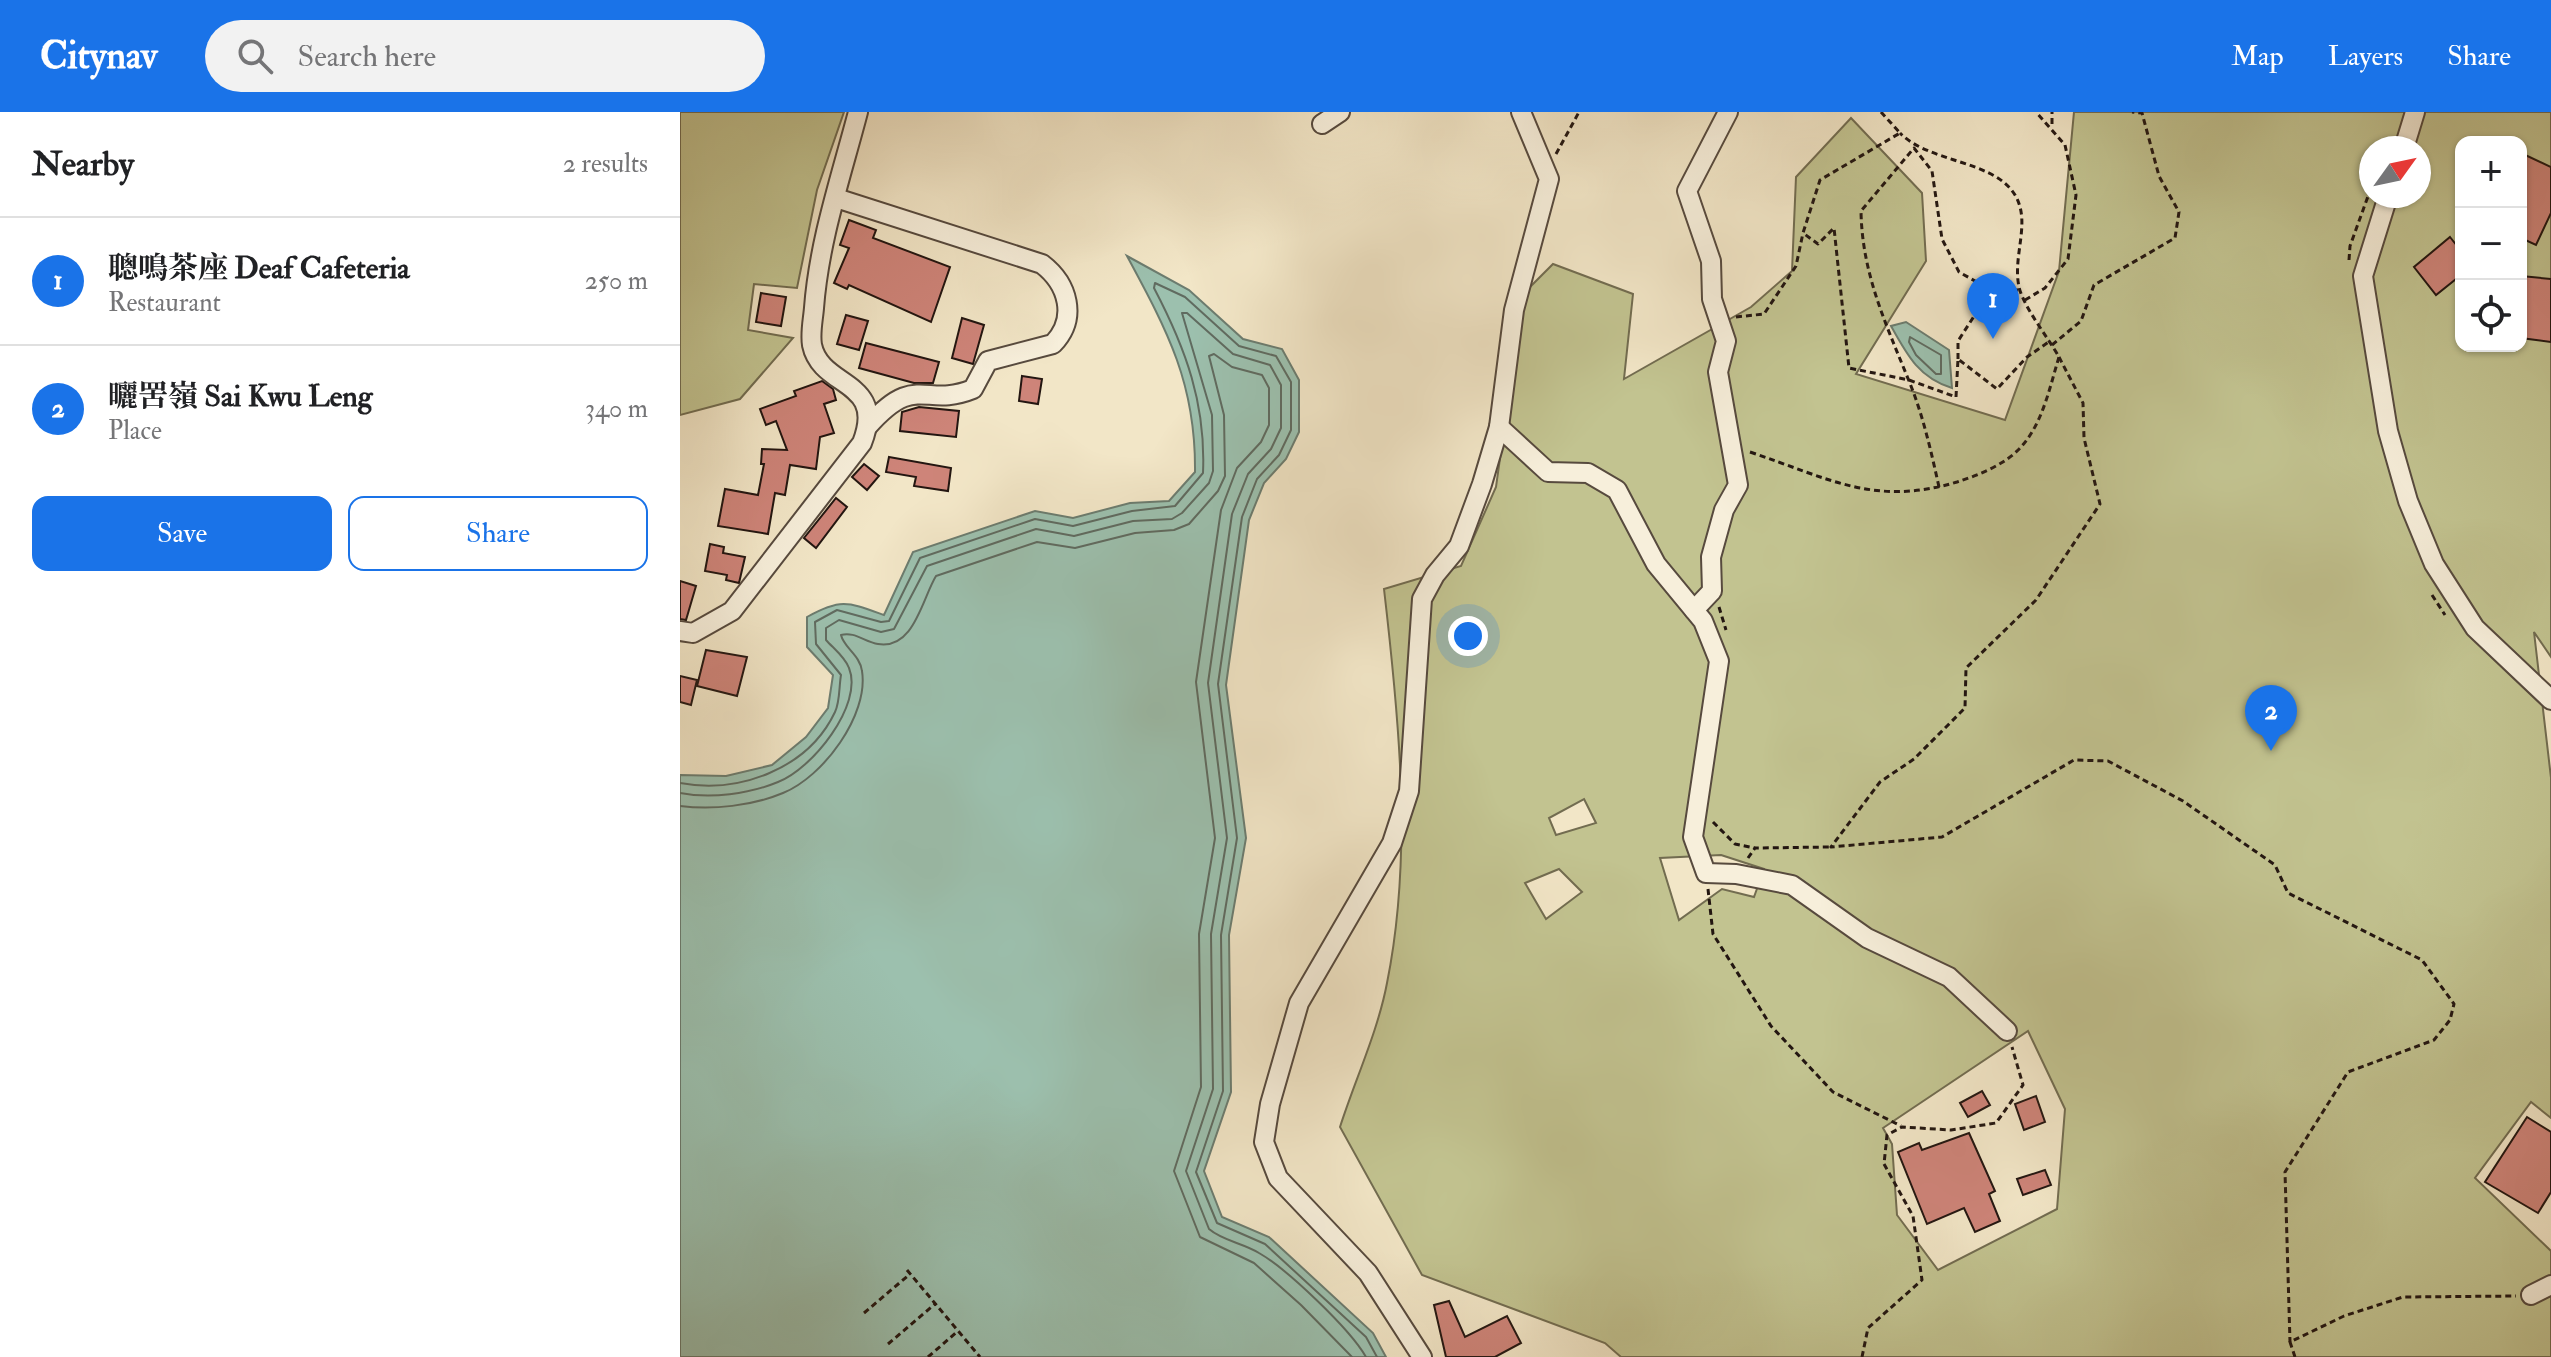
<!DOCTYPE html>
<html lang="en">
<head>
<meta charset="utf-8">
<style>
	:root { --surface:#fff; --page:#f2f2f2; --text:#202124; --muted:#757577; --line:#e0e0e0; --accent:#1a73e8 }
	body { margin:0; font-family:"IM FELL Double Pica","Noto Serif TC",serif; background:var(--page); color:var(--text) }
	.controls { position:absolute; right:24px; top:24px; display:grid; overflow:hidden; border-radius:16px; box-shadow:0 2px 6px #0004 }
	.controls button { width:72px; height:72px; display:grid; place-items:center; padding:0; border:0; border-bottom:2px solid var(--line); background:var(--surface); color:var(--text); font:40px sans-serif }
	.compass { position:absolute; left:1679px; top:24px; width:72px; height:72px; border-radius:50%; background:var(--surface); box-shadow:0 2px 6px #0004; rotate:57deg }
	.you { position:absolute; left:788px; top:524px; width:28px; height:28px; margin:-20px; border:6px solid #fff; border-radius:50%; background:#1a73e8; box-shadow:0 0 0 12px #1a73e833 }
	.badge { display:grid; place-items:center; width:52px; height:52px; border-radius:50%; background:var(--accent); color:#fff; font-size:26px; font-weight:700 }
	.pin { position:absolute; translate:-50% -66px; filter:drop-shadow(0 2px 4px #0008) }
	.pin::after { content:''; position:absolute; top:42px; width:28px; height:24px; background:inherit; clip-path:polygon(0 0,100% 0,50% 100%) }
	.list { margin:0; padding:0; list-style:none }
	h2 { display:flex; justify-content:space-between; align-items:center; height:104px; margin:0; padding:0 32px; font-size:34px }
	h2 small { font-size:26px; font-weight:400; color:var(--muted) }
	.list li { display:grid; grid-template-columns:52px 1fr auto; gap:24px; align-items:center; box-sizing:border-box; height:128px; padding:0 32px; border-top:2px solid var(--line) }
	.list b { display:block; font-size:30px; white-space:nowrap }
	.list p { margin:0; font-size:26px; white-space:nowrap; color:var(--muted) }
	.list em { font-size:26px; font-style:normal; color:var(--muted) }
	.actions { display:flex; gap:16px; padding:24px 32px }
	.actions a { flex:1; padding:18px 0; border:2px solid var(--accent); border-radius:16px; text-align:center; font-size:28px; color:var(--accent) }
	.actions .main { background:var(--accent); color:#fff }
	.icon { flex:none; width:44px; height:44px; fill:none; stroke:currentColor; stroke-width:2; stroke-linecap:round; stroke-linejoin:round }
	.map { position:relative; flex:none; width:1871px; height:1245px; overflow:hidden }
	header { display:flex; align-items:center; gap:48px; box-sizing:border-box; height:112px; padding:0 40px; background:var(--accent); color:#fff }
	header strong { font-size:38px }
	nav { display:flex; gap:44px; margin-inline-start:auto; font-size:28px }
	.search { width:560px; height:72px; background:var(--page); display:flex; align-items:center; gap:20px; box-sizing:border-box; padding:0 28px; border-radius:44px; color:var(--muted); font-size:30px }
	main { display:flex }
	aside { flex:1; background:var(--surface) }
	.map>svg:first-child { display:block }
	.green { fill:#c2c390; stroke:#726c50; stroke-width:2; fill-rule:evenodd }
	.water { fill:#9cc0ae; stroke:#6c7c6f; stroke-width:2 }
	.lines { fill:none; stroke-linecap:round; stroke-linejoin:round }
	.shore { stroke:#606b60; stroke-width:2 }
	.building { fill:#ce8479; stroke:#231611; stroke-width:2 }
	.minor-casing { stroke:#574a3e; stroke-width:22 }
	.path { stroke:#231611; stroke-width:3; stroke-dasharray:6 4; stroke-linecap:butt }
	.minor { stroke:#f7efdb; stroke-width:18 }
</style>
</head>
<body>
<header>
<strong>Citynav</strong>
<div class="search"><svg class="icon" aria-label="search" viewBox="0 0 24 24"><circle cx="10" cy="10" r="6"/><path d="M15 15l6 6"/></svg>Search here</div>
<nav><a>Map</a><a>Layers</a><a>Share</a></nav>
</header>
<main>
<aside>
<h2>Nearby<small>2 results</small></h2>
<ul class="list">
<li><span class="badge">1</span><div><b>聰鳴茶座 Deaf Cafeteria</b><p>Restaurant</p></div><em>250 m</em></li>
<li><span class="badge">2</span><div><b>曬罟嶺 Sai Kwu Leng</b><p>Place</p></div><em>340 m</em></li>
</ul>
<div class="actions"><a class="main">Save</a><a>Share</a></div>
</aside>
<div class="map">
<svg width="1871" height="1245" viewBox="0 0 1871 1245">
	<rect width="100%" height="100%" fill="#f2e6c7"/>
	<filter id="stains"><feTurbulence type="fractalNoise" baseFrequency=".0025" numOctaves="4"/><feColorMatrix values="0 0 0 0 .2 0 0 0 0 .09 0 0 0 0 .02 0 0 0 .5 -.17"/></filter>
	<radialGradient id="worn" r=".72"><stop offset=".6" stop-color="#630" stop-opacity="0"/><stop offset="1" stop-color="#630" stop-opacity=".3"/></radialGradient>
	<g class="green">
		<path d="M0,0H164L137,78L117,176L74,172L68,218L113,226L60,287L0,303Z"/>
		<path d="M1394,0H1871V545L1854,520L1871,666V1006L1851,990L1795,1066L1871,1139V1245H941L925,1231L742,1163L660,1015C675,968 698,919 707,871C733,742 719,606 704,477L781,454L816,375L843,182L873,152L953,182L944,267L1071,195L1112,159L1116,65L1171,6L1242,81L1246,149L1176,262L1325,308L1379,159ZM1781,30H1841V234H1781ZM1691,36H1739V84H1691ZM904,687L916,711L876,723L869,706ZM1041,743L1084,757L1074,785L1042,777L999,808L980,746ZM879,757L902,780L866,807L845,771ZM1348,919L1385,997L1377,1097L1258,1158L1217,1103L1212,1032L1203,1016Z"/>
	</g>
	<g class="water">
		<path d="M447,144L509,178L563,227L602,237L619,268V320L606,347L584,371L569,408L546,573L566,726L549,823L551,980L524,1059L542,1105L589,1125L693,1221L706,1245H0V663L46,664L92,653L126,625L148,596L153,563L127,535V505C161,486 168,490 204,503L233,440L355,399L393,406L450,391L489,389L515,360C516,272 488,220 447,144Z"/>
		<path d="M1226,210L1269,238L1272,276C1239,266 1227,243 1211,214Z"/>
	</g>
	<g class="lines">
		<g class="shore">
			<path d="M1230,225L1261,243V262H1256L1236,243L1229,230Z"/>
			<path d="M0,671C59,682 128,657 155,600C160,590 159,574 161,563L136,532L135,510L157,498L201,510L209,509L240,446L355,407L393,414L452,399L495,394L523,361C526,292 506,237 474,176L475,171L505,185L559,234L596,244L611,270V318L599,343L577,367L562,405L538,572L557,726L541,823L543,979L516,1060L537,1111L585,1132L686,1225L697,1245"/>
			<path d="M0,681C31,687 69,682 98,670C131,658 184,593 169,556C165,545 153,536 146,528V516L159,508L201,520L214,517L247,454L356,417L394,424L453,409L492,407L502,401L529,371L533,359L532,303L502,201H507L553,242L590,253L601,273V316L591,337L568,362L552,402L528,571L547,726L531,822L533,977L506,1059L529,1117C543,1129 563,1131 579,1141C607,1157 670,1217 686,1245"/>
			<path d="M0,694C33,698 72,694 103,681C143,665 189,603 182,559C180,543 164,536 161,523C174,519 185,530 198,532C234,538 242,487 256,464L357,430L395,436L455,421L494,418L509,412L538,379L545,364L544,303L529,244L534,242L552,255L582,263L589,276V313L581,330L557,356L541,398L516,570L535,726L519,822L521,975L494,1059L520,1125L574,1151L621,1193L672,1245"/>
		</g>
	</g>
	<g class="building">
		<path d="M1841,41L1871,55V101L1856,133L1841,126Z"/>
		<path d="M169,108L196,118L193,126L270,155L251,210L169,173L167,177L154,171L169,136L160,133Z"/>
		<path d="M1770,125L1781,139V163L1756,183L1734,155Z"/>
		<path d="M1841,164L1871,167V230L1841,226Z"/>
		<path d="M81,181L106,185L101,214L76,210Z"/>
		<path d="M166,203L188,209L179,238L157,232Z"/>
		<path d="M282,206L304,213L293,252L272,246Z"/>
		<path d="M186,231L259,250L253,271H234L179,256Z"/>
		<path d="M342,264L362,267L358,292L339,289Z"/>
		<path d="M142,269L153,277L156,288L144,292L154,321L140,325L136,357L110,353L105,383L95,381L88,422L38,414L45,377L78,383L84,352H81L82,337L107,338L96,309L86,313L80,297L116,284L114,279Z"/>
		<path d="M239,295L279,299L276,325L220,319L222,300Z"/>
		<path d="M209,345L271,356L268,379L234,374L236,365L206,360Z"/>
		<path d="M184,352L199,364L187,378L172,365Z"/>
		<path d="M156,386L167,395L136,436L124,426Z"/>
		<path d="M30,432L44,435L43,441L65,445L59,471L46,468L47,463L25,459Z"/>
		<path d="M0,469L16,474L6,508L0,507Z"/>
		<path d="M26,538L67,545L57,584L17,574Z"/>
		<path d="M0,564L17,568L11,593L0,590Z"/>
		<path d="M1302,979L1310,993L1288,1005L1280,991Z"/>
		<path d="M1356,984L1365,1010L1344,1018L1335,992Z"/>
		<path d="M1847,1005L1871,1020V1080L1858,1101L1805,1070Z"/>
		<path d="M1289,1021L1315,1079L1309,1082L1320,1109L1295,1120L1284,1096L1247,1112L1218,1040L1239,1031L1242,1038Z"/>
		<path d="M1365,1058L1371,1073L1343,1083L1337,1067Z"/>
		<path d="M769,1189L785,1225L827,1204L841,1231L815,1245H766L754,1193Z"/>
	</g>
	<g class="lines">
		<defs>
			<g id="minor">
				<path d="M642,12L660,0"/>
				<path d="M1724,36L1735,0"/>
				<path d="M1708,84L1683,164L1708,319L1728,389L1754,452L1795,516L1871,588"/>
				<path d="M156,86L362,152C388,172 398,206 373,232L308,249L293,277C244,297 237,259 188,314"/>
				<path d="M819,315L868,360L908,361L937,378L976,452L1023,509L1039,549L1013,725L1026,761L1056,762L1112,773L1187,826L1269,865L1327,919"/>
				<path d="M1014,498L1032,479L1031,445L1044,398L1058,373L1038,260L1046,229L1032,187L1031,149L1007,79L1048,0"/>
				<path d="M0,519L13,521L52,499L182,331C207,267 141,277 132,233C130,221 133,208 134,196C139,129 161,65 178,0"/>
				<path d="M1851,1183L1871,1173"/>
				<path d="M742,1245L688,1161L598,1066L584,1030L590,992L619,891L712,731L729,679L742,487L755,463L779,434L802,372L819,315L834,198L869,67L841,0"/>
			</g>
		</defs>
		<use href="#minor" class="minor-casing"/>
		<g class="path">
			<path d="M1201,0L1220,21L1140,68L1123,121L1138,132L1154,116L1169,256L1229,268L1276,285L1278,247L1317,277L1347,245L1370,229"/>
			<path d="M1372,12V0"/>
			<path d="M876,42L899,0"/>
			<path d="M1669,148L1670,134L1691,76"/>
			<path d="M1345,188L1365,176L1388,147L1396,83L1385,33L1356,0"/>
			<path d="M1056,205L1084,202L1116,154L1123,121"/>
			<path d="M1372,233L1401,209L1414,173L1495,126L1499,100L1479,64L1462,1L1452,0"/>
			<path d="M1379,245L1403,291L1404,326L1420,392L1356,488L1286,556L1285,596L1234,647L1200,670L1151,735L1262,725L1394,648L1428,649L1503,689L1595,753L1608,781L1742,848L1774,892L1770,908L1754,928L1668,960L1605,1060L1610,1230"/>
			<path d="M1278,247V229L1311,178H1339"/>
			<path d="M1070,340C1148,366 1194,395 1277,370C1299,363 1326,352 1341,335C1363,311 1370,274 1379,245C1369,227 1343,194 1339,175C1332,142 1353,108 1333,80C1310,48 1248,50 1220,21"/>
			<path d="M1259,375C1251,339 1243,303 1229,269C1206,212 1182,162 1181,99L1234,36L1252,59L1262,127L1279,160L1311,178"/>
			<path d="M1752,483L1765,503"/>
			<path d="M1039,495L1046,518"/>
			<path d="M1033,710L1055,732L1075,736"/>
			<path d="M1068,746L1075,736L1151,735"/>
			<path d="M1028,777L1033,822L1091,914L1153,980L1221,1014"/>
			<path d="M227,1158L300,1245"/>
			<path d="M184,1201L230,1162"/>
			<path d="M208,1232L255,1192"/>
			<path d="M248,1245L278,1219"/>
			<path d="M1182,1245L1188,1216L1242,1168L1233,1104L1204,1052L1207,1023L1222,1015L1271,1018L1316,1011L1343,973L1332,935"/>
			<path d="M1615,1245L1610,1230L1664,1204L1723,1185L1836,1184"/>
		</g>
		<use href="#minor" class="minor"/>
	</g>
	<rect width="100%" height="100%" filter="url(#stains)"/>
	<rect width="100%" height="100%" fill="url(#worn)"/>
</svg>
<div class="controls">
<button>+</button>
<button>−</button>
<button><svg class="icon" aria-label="locate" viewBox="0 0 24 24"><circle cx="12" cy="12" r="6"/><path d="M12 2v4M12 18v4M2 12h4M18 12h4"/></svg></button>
</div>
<svg class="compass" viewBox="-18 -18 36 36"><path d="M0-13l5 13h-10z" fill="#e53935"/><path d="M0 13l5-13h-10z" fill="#757577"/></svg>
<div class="you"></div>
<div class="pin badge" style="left:1313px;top:227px">1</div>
<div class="pin badge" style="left:1591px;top:639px">2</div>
</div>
</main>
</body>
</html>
